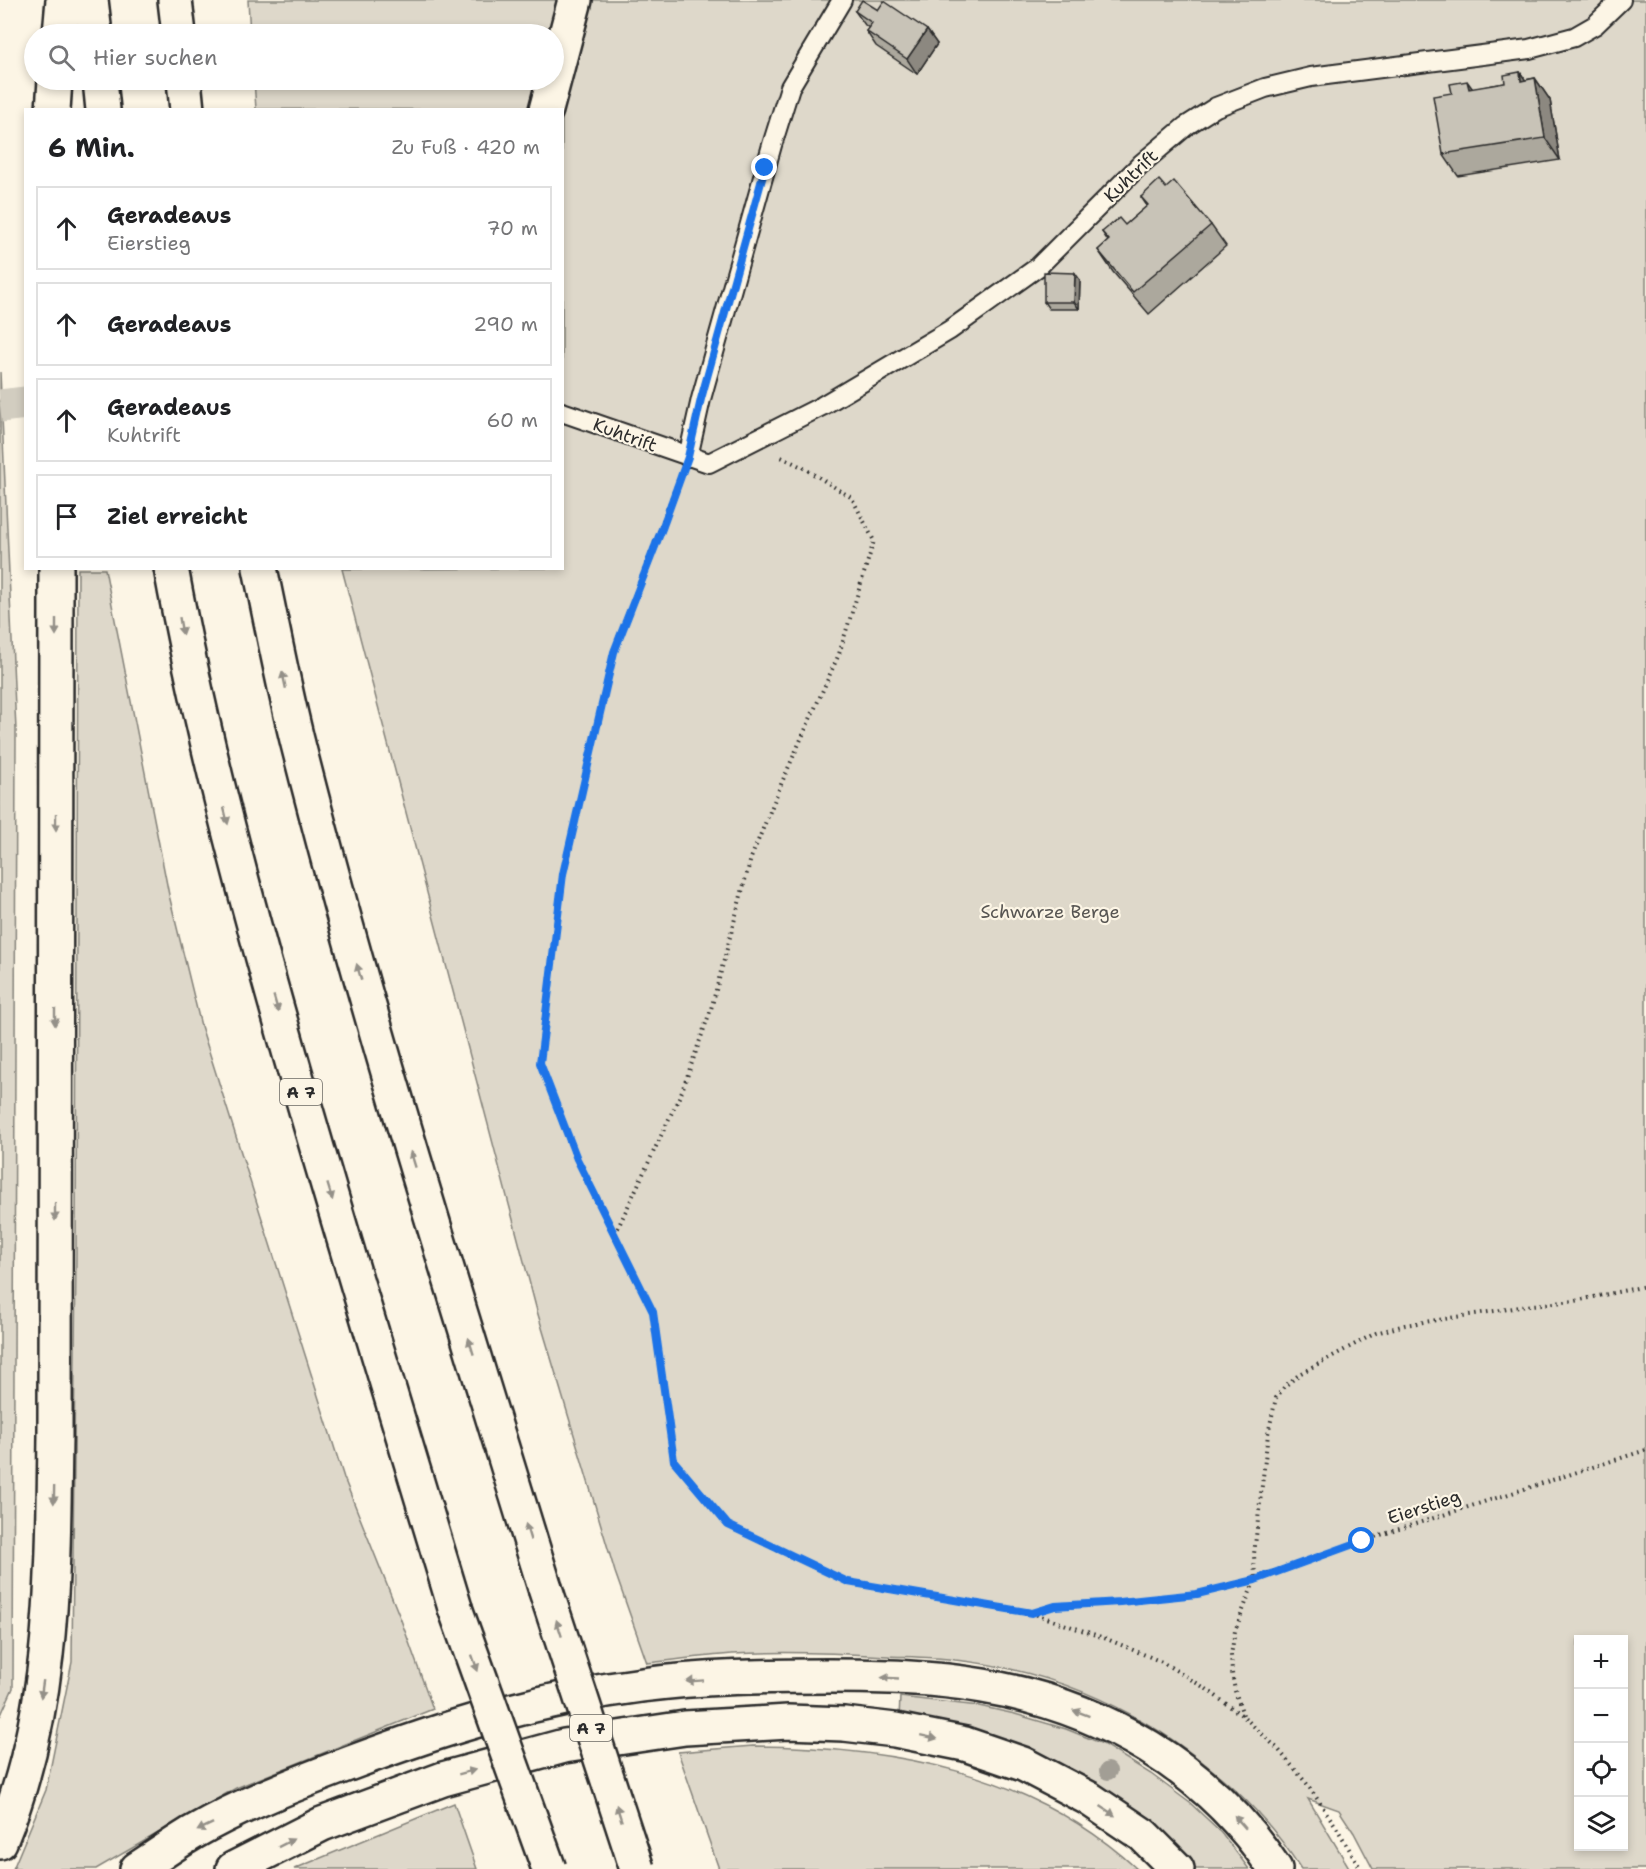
<!DOCTYPE html>
<html lang="de">
<head>
<meta charset="utf-8">
<style>
	:root { --surface:#fff; --page:#f6f6f6; --text:#202124; --muted:#757577; --line:#e0e0e0 }
	body { margin:0; font-family:"Shantell Sans",sans-serif; background:var(--page); color:var(--text) }
	.controls { position:absolute; right:18px; bottom:18px; display:grid; overflow:hidden; border-radius:0px; box-shadow:0 3px 9px #0003 }
	.controls button { width:54px; height:54px; display:grid; place-items:center; padding:0; border:0; border-bottom:2px solid var(--line); background:var(--surface); color:var(--text); font:30px sans-serif }
	.stop { position:absolute; width:18px; height:18px; margin:-14px; border:4px solid #1a73e8; border-radius:50%; background:#fff }
	.stop.end { background:#1a73e8; border-color:#fff; box-shadow:0 2px 6px #0008 }
	.list { margin:0; padding:0; list-style:none }
	h2 { display:flex; justify-content:space-between; align-items:center; height:78px; margin:0; padding:0 24px; font-size:26px }
	h2 small { font-size:20px; font-weight:400; color:var(--muted) }
	.list li { display:grid; grid-template-columns:39px 1fr auto; gap:18px; align-items:center; box-sizing:border-box; height:84px; margin:0 12px 12px; padding:0 12px; border:2px solid var(--line); border-radius:0px }
	.list b { display:block; font-size:22px; white-space:nowrap }
	.list p { margin:0; font-size:20px; white-space:nowrap; color:var(--muted) }
	.list em { font-size:20px; font-style:normal; color:var(--muted) }
	.icon { flex:none; width:33px; height:33px; fill:none; stroke:currentColor; stroke-width:2; stroke-linecap:round; stroke-linejoin:round }
	.map { position:relative; flex:none; width:1646px; height:1869px; overflow:hidden }
	.search { position:absolute; background:var(--surface); box-shadow:0 3px 9px #0003; left:24px; top:24px; width:540px; height:66px; display:flex; align-items:center; gap:15px; box-sizing:border-box; padding:0 21px; border-radius:33px; color:var(--muted); font-size:22px }
	.panel { position:absolute; background:var(--surface); box-shadow:0 3px 9px #0003; left:24px; top:108px; width:540px; height:462px; border-radius:0px }
	.map>svg:first-child { display:block }
	.green { fill:#ded8ca; stroke:#84827a; stroke-width:1.5; fill-rule:evenodd }
	.lines { fill:none; stroke-linecap:round; stroke-linejoin:round }
	.street-tunnel { stroke:#d2cdc0; stroke-width:33; stroke-dasharray:33 16; stroke-linecap:butt }
	.lane-casing { stroke:#2b2b2b; stroke-width:22 }
	.street-casing { stroke:#2b2b2b; stroke-width:38 }
	.highway-casing { stroke:#2b2b2b; stroke-width:38 }
	.path { stroke:#2b2b2b; stroke-width:4; stroke-dasharray:1.5 4.5; stroke-linecap:butt }
	.lane { stroke:#fcf5e5; stroke-width:18 }
	.street { stroke:#fcf5e5; stroke-width:33 }
	.highway { stroke:#fcf5e5; stroke-width:33 }
	.highway-bridge-casing { stroke:#2b2b2b; stroke-width:38; stroke-linecap:butt }
	.highway-bridge { stroke:#fcf5e5; stroke-width:33 }
	.tree { fill:#a29e95 }
	.wall { fill:#aca89d; stroke:#2b2b2b; stroke-width:1.5 }
	.shaded-wall { fill:#8c8880; stroke:#2b2b2b; stroke-width:1.5 }
	.building { fill:#c8c3b7; stroke:#2b2b2b; stroke-width:1.5 }
	.oneway { fill:#949088 }
	.route { stroke:#1a73e8; stroke-width:8 }
	.labels { text-anchor:middle; dominant-baseline:central; stroke-width:4.5; stroke-linejoin:round; paint-order:stroke }
	.shield { fill:#fcf5e5; stroke:#6a6863; stroke-width:1.5 }
	.shield-label { font-size:16px; font-weight:bold; fill:#2b2b2b }
	.street-label { font-size:18px; fill:#2b2b2b; stroke:#fcf5e5 }
	.park-label { font-size:18px; fill:#585653; stroke:#fcf5e5 }
</style>
</head>
<body>
<div class="map">
<svg width="1646" height="1869" viewBox="0 0 1646 1869">
	<rect width="100%" height="100%" fill="#fcf5e5"/>
	<filter id="ink" filterUnits="userSpaceOnUse"><feTurbulence type="fractalNoise" baseFrequency=".0167" numOctaves="2"/><feDisplacementMap in="SourceGraphic" scale="12" xChannelSelector="R" yChannelSelector="G"/><feConvolveMatrix kernelMatrix="1 2 1 2 8 2 1 2 1" color-interpolation-filters="sRGB"/></filter>
	<g filter="url(#ink)">
		<g class="green">
			<path d="M248,0H1646V1869H1373L1354,1833L1339,1810L1308,1799L1350,1869H1301C1273,1825 1241,1792 1200,1760C1129,1704 1044,1669 955,1660C932,1657 910,1657 887,1656C836,1653 783,1651 732,1654C704,1656 675,1660 647,1663L615,1572L537,1311L342,569L562,568V110L256,109L254,80H554V34H250ZM1578,1640H1624V1846H1578Z"/>
			<path d="M0,372L16,730L13,1688L0,1717Z"/>
			<path d="M78,569H105L169,895L201,1026L344,1478L401,1620L433,1709L236,1788L96,1869H13L46,1790L72,1662L76,1253Z"/>
			<path d="M900,1697L979,1706L1015,1714L1066,1729L1103,1744L1151,1774L1190,1803L1221,1832L1249,1869H1192L899,1718Z"/>
			<path d="M753,1746C892,1747 1031,1771 1137,1869H719L678,1752Z"/>
			<path d="M454,1803L477,1869H294Z"/>
		</g>
		<g class="lines">
			<path class="street-tunnel" d="M0,406L26,403"/>
			<defs>
				<g id="lane">
					<path d="M562,412L709,463L822,406L950,330L1038,267L1141,164L1186,126L1216,107L1265,88L1311,77L1529,49L1574,37L1595,25L1621,0"/>
					<path d="M688,457L701,399L772,145L790,87L842,0"/>
				</g>
				<path id="street" d="M546,110L575,0"/>
				<g id="highway">
					<path d="M91,0L95,34"/>
					<path d="M175,0L179,34"/>
					<path d="M60,34L63,0"/>
					<path d="M100,80L103,110"/>
					<path d="M184,80L187,110"/>
					<path d="M53,110L55,80"/>
					<path d="M171,568C200,727 241,882 285,1037C339,1228 398,1418 455,1608"/>
					<path d="M260,568C272,626 283,683 297,740C369,1026 459,1306 545,1588"/>
					<path d="M0,1842C55,1711 53,1575 55,1436L56,568"/>
					<path d="M137,1869C156,1857 175,1843 194,1832C243,1804 295,1784 348,1764C443,1728 540,1698 642,1685C703,1677 766,1676 828,1676C880,1676 932,1677 983,1686C1102,1706 1209,1768 1275,1869"/>
					<path d="M233,1869L322,1824L443,1779L564,1746L685,1728L788,1722L844,1724L895,1730L965,1744L1023,1764L1088,1798L1143,1835L1177,1869"/>
				</g>
			</defs>
			<use href="#lane" class="lane-casing"/>
			<use href="#street" class="street-casing"/>
			<use href="#highway" class="highway-casing"/>
			<g class="path">
				<path d="M679,480L614,652L563,875L540,1063L577,1159L653,1312L674,1461L728,1525L848,1582L1032,1613L1107,1639L1162,1662L1205,1688L1244,1717L1278,1749L1307,1784L1335,1825L1361,1869"/>
				<path d="M615,1234L682,1091L711,1009L751,858L782,782L839,654L874,541L852,498L802,467L779,456"/>
				<path d="M1032,1613L1055,1606L1120,1602L1197,1594L1255,1579L1362,1541L1646,1450"/>
				<path d="M1243,1715L1235,1691L1232,1673L1231,1655L1235,1631L1255,1579L1254,1554L1268,1434L1276,1398L1285,1386L1301,1373L1376,1333L1405,1325L1533,1305L1575,1301L1646,1286"/>
			</g>
			<use href="#lane" class="lane"/>
			<use href="#street" class="street"/>
			<use href="#highway" class="highway"/>
			<defs>
				<g id="highway-bridge">
					<path d="M545,1588L637,1869"/>
					<path d="M455,1608L549,1869"/>
				</g>
			</defs>
			<use href="#highway-bridge" class="highway-bridge-casing"/>
			<use href="#highway-bridge" class="highway-bridge"/>
		</g>
		<circle class="tree" cx="1108" cy="1771" r="9"/>
		<g class="wall">
			<path d="M855,11L927,30L937,44L917,74L876,46L866,31L869,28L865,25Z"/>
			<path d="M1520,72L1525,80L1535,78L1550,100L1560,160L1458,176L1443,154L1473,89L1505,83Z"/>
			<path d="M1166,188L1211,225L1226,246L1149,314L1113,272L1098,250L1108,241L1102,232L1125,225L1147,206L1141,197Z"/>
			<path d="M1080,280L1079,309H1049L1044,302Z"/>
		</g>
		<g class="shaded-wall">
			<path d="M927,30L937,44L917,74L907,59Z"/>
			<path d="M1520,72L1535,94L1521,81Z"/>
			<path d="M1535,78L1550,100L1560,160L1545,138Z"/>
			<path d="M1467,81L1483,103L1469,89Z"/>
			<path d="M1075,273L1080,280L1079,309L1074,302Z"/>
		</g>
		<g class="building">
			<path d="M862,0L878,10L884,1L927,30L907,59L866,31L872,23L855,11Z"/>
			<path d="M1520,72L1521,81L1535,78L1545,138L1443,154L1433,96L1452,93L1450,84L1467,81L1469,89L1505,83L1504,75Z"/>
			<path d="M1159,180L1166,188L1174,181L1211,225L1133,292L1098,250L1109,240L1102,232L1119,218L1125,225L1148,205L1141,197Z"/>
			<path d="M1044,272L1075,273L1074,302H1044Z"/>
		</g>
		<defs><path id="oneway-solid" d="M-6-.8H1V-3.2L6.5 0L1 3.2V.8H-6Z" transform="scale(1.5)"/></defs>
		<g class="oneway">
			<use href="#oneway-solid" transform="translate(181 626) rotate(80)"/>
			<use href="#oneway-solid" transform="translate(56 627) rotate(90)"/>
			<use href="#oneway-solid" transform="translate(284 680) rotate(-102)"/>
			<use href="#oneway-solid" transform="translate(226 816) rotate(76)"/>
			<use href="#oneway-solid" transform="translate(56 822) rotate(90)"/>
			<use href="#oneway-solid" transform="translate(359 972) rotate(-106)"/>
			<use href="#oneway-solid" transform="translate(276 1004) rotate(74)"/>
			<use href="#oneway-solid" transform="translate(55 1017) rotate(90)"/>
			<use href="#oneway-solid" transform="translate(413 1159) rotate(-107)"/>
			<use href="#oneway-solid" transform="translate(330 1192) rotate(73)"/>
			<use href="#oneway-solid" transform="translate(55 1212) rotate(90)"/>
			<use href="#oneway-solid" transform="translate(471 1346) rotate(-107)"/>
			<use href="#oneway-solid" transform="translate(54 1495) rotate(91)"/>
			<use href="#oneway-solid" transform="translate(528 1532) rotate(-107)"/>
			<use href="#oneway-solid" transform="translate(559 1628) rotate(-108)"/>
			<use href="#oneway-solid" transform="translate(475 1663) rotate(70)"/>
			<use href="#oneway-solid" transform="translate(890 1678) rotate(-177)"/>
			<use href="#oneway-solid" transform="translate(695 1681) rotate(176)"/>
			<use href="#oneway-solid" transform="translate(42 1689) rotate(98)"/>
			<use href="#oneway-solid" transform="translate(1081 1713) rotate(-160)"/>
			<use href="#oneway-solid" transform="translate(929 1737) rotate(12)"/>
			<use href="#oneway-solid" transform="translate(467 1772) rotate(-15)"/>
			<use href="#oneway-solid" transform="translate(1108 1811) rotate(34)"/>
			<use href="#oneway-solid" transform="translate(619 1813) rotate(-108)"/>
			<use href="#oneway-solid" transform="translate(1240 1822) rotate(-131)"/>
			<use href="#oneway-solid" transform="translate(205 1827) rotate(154)"/>
			<use href="#oneway-solid" transform="translate(286 1843) rotate(-27)"/>
		</g>
	</g>
	<g class="lines" filter="url(#ink)">
		<path class="route" d="M765,168L701,399L688,457L663,526L614,652L563,874L540,1063L577,1159L653,1312L674,1461L728,1525L848,1582L1032,1613L1055,1606L1120,1602L1197,1594L1255,1580L1362,1541"/>
	</g>
	<g class="labels">
		<g class="shield">
			<rect x="280" y="1079" width="42" height="26" rx="4.5"/>
			<rect x="570" y="1715" width="42" height="26" rx="4.5"/>
		</g>
		<g class="shield-label">
			<text x="301" y="1092">A 7</text>
			<text x="591" y="1728">A 7</text>
		</g>
		<g class="street-label">
			<text transform="translate(1131 176) rotate(-44)">Kuhtrift</text>
			<text transform="translate(625 435) rotate(20)">Kuhtrift</text>
			<text transform="translate(1424 1507) rotate(-18)">Eierstieg</text>
		</g>
		<g class="park-label">
			<text x="1050" y="912">Schwarze Berge</text>
		</g>
	</g>
</svg>
<div class="controls">
<button>+</button>
<button>−</button>
<button><svg class="icon" aria-label="locate" viewBox="0 0 24 24"><circle cx="12" cy="12" r="6"/><path d="M12 2v4M12 18v4M2 12h4M18 12h4"/></svg></button>
<button><svg class="icon" aria-label="layers" viewBox="0 0 24 24"><path d="M12 4l9 5-9 5-9-5zM3 14l9 5 9-5"/></svg></button>
</div>
<div class="stop" style="left:1362px;top:1541px"></div>
<div class="stop end" style="left:765px;top:168px"></div>
<div class="search"><svg class="icon" aria-label="search" viewBox="0 0 24 24"><circle cx="10" cy="10" r="6"/><path d="M15 15l6 6"/></svg>Hier suchen</div>
<section class="panel">
<h2>6 Min.<small>Zu Fuß · 420 m</small></h2>
<ul class="list">
<li><svg class="icon" aria-label="ahead" viewBox="0 0 24 24"><path d="M12 20V5M6 11l6-6 6 6"/></svg><div><b>Geradeaus</b><p>Eierstieg</p></div><em>70 m</em></li>
<li><svg class="icon" aria-label="ahead" viewBox="0 0 24 24"><path d="M12 20V5M6 11l6-6 6 6"/></svg><div><b>Geradeaus</b></div><em>290 m</em></li>
<li><svg class="icon" aria-label="ahead" viewBox="0 0 24 24"><path d="M12 20V5M6 11l6-6 6 6"/></svg><div><b>Geradeaus</b><p>Kuhtrift</p></div><em>60 m</em></li>
<li><svg class="icon" aria-label="arrive" viewBox="0 0 24 24"><path d="M6 21V4h12l-3 4 3 4H6"/></svg><div><b>Ziel erreicht</b></div></li>
</ul>
</section>
</div>
</body>
</html>
